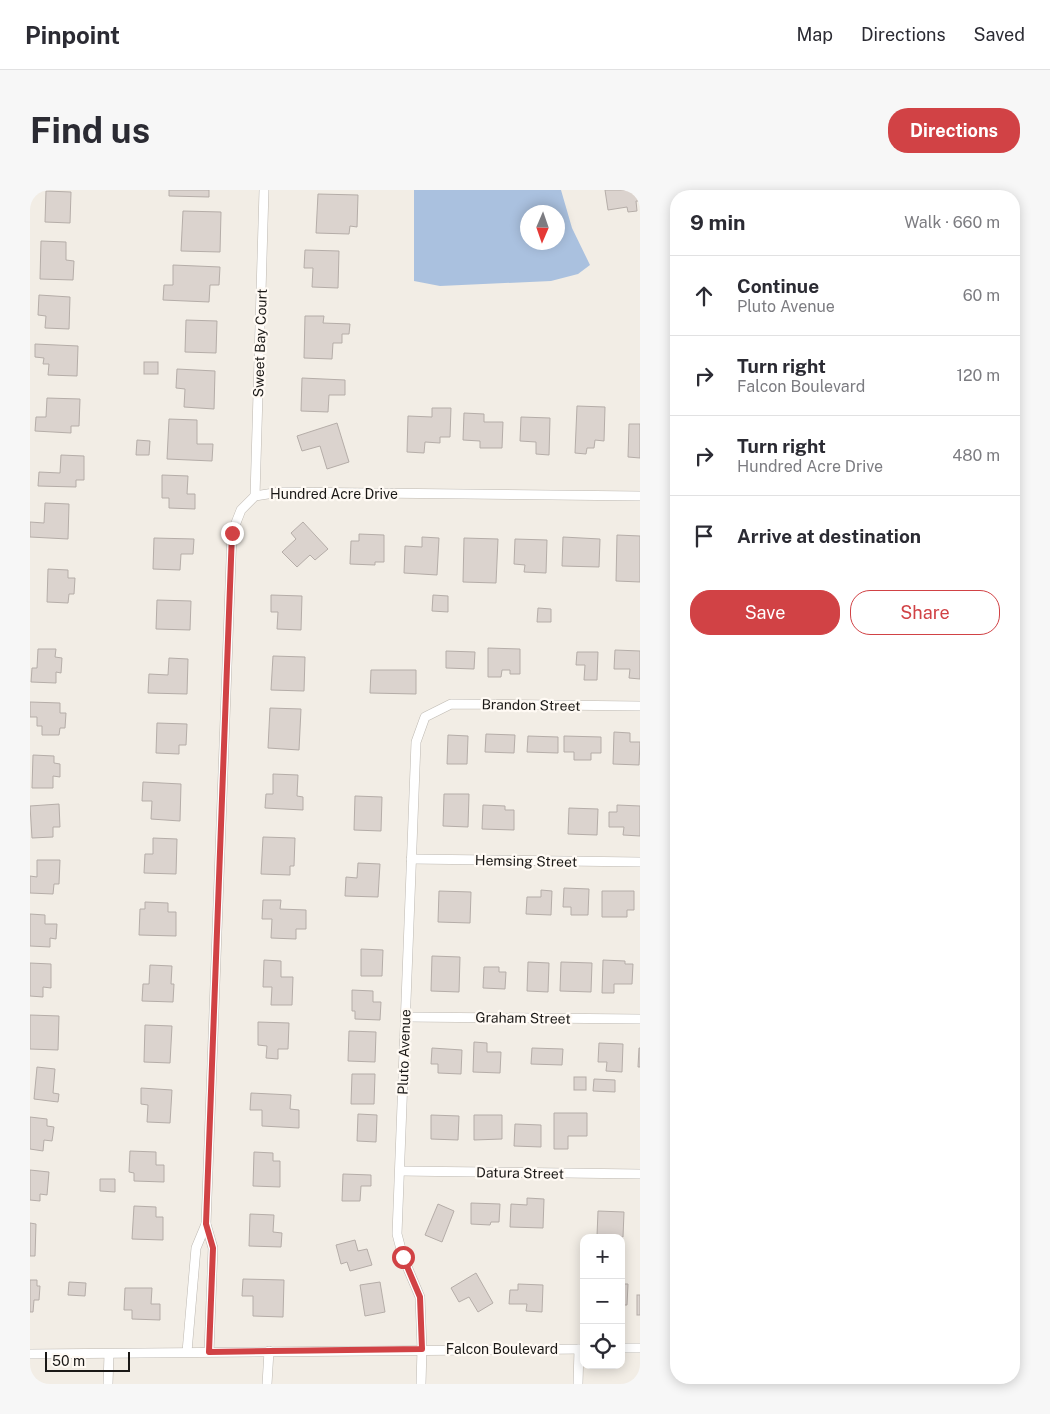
<!DOCTYPE html>
<html lang="en">
<head>
<meta charset="utf-8">
<style>
	:root { --surface:#fff; --page:#f7f7f7; --text:#2b2b33; --muted:#7c7c81; --line:#e1e1e2; --accent:#d14245 }
	body { margin:0; font-family:"Public Sans",sans-serif; background:var(--page); color:var(--text) }
	.controls { position:absolute; right:15px; bottom:15px; display:grid; overflow:hidden; border-radius:10px; box-shadow:0 2px 12px #0003 }
	.controls button { width:45px; height:45px; display:grid; place-items:center; padding:0; border:0; border-bottom:1px solid var(--line); background:var(--surface); color:var(--text); font:25px sans-serif }
	.compass { position:absolute; left:490px; top:15px; width:45px; height:45px; border-radius:50%; background:var(--surface); box-shadow:0 2px 12px #0003; rotate:182deg }
	.scale { position:absolute; left:15px; bottom:12px; width:85px; box-sizing:border-box; padding-left:5px; border:2px solid #1a1816; border-top:0; font-size:14px; line-height:18px; white-space:nowrap; color:#1a1816; -webkit-text-stroke:4px #fffaf4; paint-order:stroke }
	.stop { position:absolute; width:15px; height:15px; margin:-11px; border:4px solid #d14245; border-radius:50%; background:#fff }
	.stop.end { background:#d14245; border-color:#fff; box-shadow:0 1px 5px #0008 }
	.list { margin:0; padding:0; list-style:none }
	h2 { display:flex; justify-content:space-between; align-items:center; height:65px; margin:0; padding:0 20px; font-size:21px }
	h2 small { font-size:16px; font-weight:400; color:var(--muted) }
	.list li { display:grid; grid-template-columns:32px 1fr auto; gap:15px; align-items:center; box-sizing:border-box; height:80px; padding:0 20px; border-top:1px solid var(--line) }
	.list b { display:block; font-size:19px; white-space:nowrap }
	.list p { margin:0; font-size:16px; white-space:nowrap; color:var(--muted) }
	.list em { font-size:16px; font-style:normal; color:var(--muted) }
	.actions { display:flex; gap:10px; padding:15px 20px }
	.actions a { flex:1; padding:11px 0; border:1px solid var(--accent); border-radius:20px; text-align:center; font-size:18px; color:var(--accent) }
	.actions .main { background:var(--accent); color:#fff }
	.icon { flex:none; width:28px; height:28px; fill:none; stroke:currentColor; stroke-width:2; stroke-linecap:round; stroke-linejoin:round }
	.map { position:relative; flex:none; width:610px; height:1194px; overflow:hidden; border-radius:20px }
	header { display:flex; align-items:center; gap:30px; box-sizing:border-box; height:70px; padding:0 25px; background:var(--surface); border-bottom:1px solid var(--line) }
	header strong { font-size:24px }
	nav { display:flex; gap:28px; margin-inline-start:auto; font-size:18px }
	.intro { display:flex; align-items:center; justify-content:space-between; box-sizing:border-box; height:120px; padding:0 30px }
	h1 { margin:0; font-size:35px }
	.button { padding:12px 22px; border-radius:20px; background:var(--accent); color:#fff; font-size:18px; font-weight:700 }
	main { display:flex; gap:30px; padding:0 30px }
	aside { flex:1; background:var(--surface); border-radius:20px; box-shadow:0 2px 12px #0003 }
	.map>svg:first-child { display:block }
	.water { fill:#aac1df; fill-rule:evenodd }
	.building { fill:#dbd3ce; stroke:#b5ada8 }
	.lines { fill:none; stroke-linecap:round; stroke-linejoin:round }
	.street-casing { stroke:#bdb8b1; stroke-width:10 }
	.street { stroke:#fff; stroke-width:9 }
	.route { stroke:#d14245; stroke-width:6 }
	.labels { text-anchor:middle; dominant-baseline:central; stroke-width:4.5; stroke-linejoin:round; paint-order:stroke }
	.street-label { font-size:14px; fill:#1a1816; stroke:#fffaf4 }
</style>
</head>
<body>
<header>
<strong>Pinpoint</strong>
<nav><a>Map</a><a>Directions</a><a>Saved</a></nav>
</header>
<div class="intro"><h1>Find us</h1><a class="button">Directions</a></div>
<main>
<div class="map">
<svg width="610" height="1194" viewBox="0 0 610 1194">
	<rect width="100%" height="100%" fill="#f2ede5"/>
	<path class="water" d="M384,0H531L542,38L560,75L548,84L521,91L410,96L384,91ZM498,22H528V52H498Z"/>
	<g class="building">
		<path d="M139,0H179V7L139,6Z"/>
		<path d="M575,0H610V11H606L607,21L598,22L597,17L578,20Z"/>
		<path d="M16,1L41,2L40,33L15,32Z"/>
		<path d="M288,4L328,5L327,37L320,36L319,44L286,43Z"/>
		<path d="M153,21L191,22L190,62L151,61Z"/>
		<path d="M11,51L36,52V70L44,71L43,90L10,89Z"/>
		<path d="M275,60L309,61L308,98L282,97L283,78H274Z"/>
		<path d="M143,75L190,77L189,95H180L179,112L133,110L134,95H143Z"/>
		<path d="M9,105L40,107L39,139L15,138L16,126L8,125Z"/>
		<path d="M275,126H294L293,133L320,134L319,144H312V153H303L302,169L274,168Z"/>
		<path d="M156,130L187,131L186,163L155,162Z"/>
		<path d="M5,154L48,156L47,186L18,185L19,174H13L14,168L5,167Z"/>
		<rect x="114" y="172" width="14" height="12"/>
		<path d="M147,179L185,181L184,219L154,217L155,199L146,198Z"/>
		<path d="M272,188L315,190V205H299L298,222L271,221Z"/>
		<path d="M17,208L50,209L49,236H41V243L5,241L6,227H16Z"/>
		<path d="M547,216L575,217L574,251L565,250L564,258H557L556,264L545,263Z"/>
		<path d="M402,218H421L420,247H410V253L395,252L394,263L377,262L378,226L402,227Z"/>
		<path d="M434,223L454,224V232H473L472,258H450V251L433,250Z"/>
		<path d="M491,227L520,228L519,265L506,264V252L490,251Z"/>
		<path d="M139,229L167,230V254H183L182,271L137,269Z"/>
		<path d="M307,233L319,272L297,279L290,256L272,261L267,246Z"/>
		<path d="M599,234H610V268L598,267Z"/>
		<path d="M107,250L120,251L119,265H106Z"/>
		<path d="M31,265L54,266V290H46V297L8,296L9,282L30,283Z"/>
		<path d="M132,285L158,286L157,304H165V319L139,318V308H132Z"/>
		<path d="M15,313L39,314L38,349L0,347V332L14,333Z"/>
		<path d="M273,332L298,359L285,370L280,365L267,377L252,362L266,349L261,343Z"/>
		<path d="M329,344L354,345V372H345V375L320,374L321,351H329Z"/>
		<path d="M587,345L610,346V392L586,391Z"/>
		<path d="M392,347L409,348L407,385L374,383L375,356L392,357Z"/>
		<path d="M533,347L570,349L569,377L532,376Z"/>
		<path d="M124,348L164,349L163,364H151L150,380L123,379Z"/>
		<path d="M434,348L468,349L466,393L433,392Z"/>
		<path d="M485,349L517,350L516,383L494,382L495,375L484,374Z"/>
		<path d="M18,379L38,380V388H45L44,404H39L38,413L17,412Z"/>
		<path d="M241,405L272,406L271,440L247,439L248,422H241Z"/>
		<path d="M403,405L418,406V422L402,421Z"/>
		<path d="M127,410L161,411L160,440L126,439Z"/>
		<path d="M508,418L521,419V432H507Z"/>
		<path d="M458,458L490,459V484H480V480H472L471,487H458Z"/>
		<path d="M8,459H26L25,467L32,468L31,483L26,482V493L1,492L2,478H7Z"/>
		<path d="M585,460L610,461V489L599,488L600,479H584Z"/>
		<path d="M416,461L445,462L444,479L416,478Z"/>
		<path d="M547,462H568L567,490H554L555,475H546Z"/>
		<path d="M243,466L275,467L274,501L241,500Z"/>
		<path d="M139,468L158,469L157,504L118,503L119,484L138,485Z"/>
		<path d="M341,480H386V504L340,503Z"/>
		<path d="M0,512L30,513V523H36L35,538H30L29,545H12V536H7V527H0Z"/>
		<path d="M240,518L271,519L269,560L238,558Z"/>
		<path d="M127,533L157,534L156,555H149V564L126,563Z"/>
		<path d="M584,542L600,543V552H610L609,575L583,574Z"/>
		<path d="M456,544L485,545L484,563L455,562Z"/>
		<path d="M418,545L438,546L437,574H417Z"/>
		<path d="M498,546L528,547V563L497,562Z"/>
		<path d="M534,546L571,547V563H561V570H544V562H534Z"/>
		<path d="M3,565L24,566V573L30,574V587L23,586V598H2Z"/>
		<path d="M243,584L268,585L267,606L273,607V620L235,618L236,604H243Z"/>
		<path d="M113,592L151,594L150,631L121,629L122,611H112Z"/>
		<path d="M414,604H439L438,637L413,636Z"/>
		<path d="M325,606L352,607L351,641L324,640Z"/>
		<path d="M29,614L30,637H23V647L2,648L0,616Z"/>
		<path d="M453,615L475,616V620H484V640L452,639Z"/>
		<path d="M587,615L610,616V646L593,645L594,637H579V622H587Z"/>
		<path d="M539,618L568,619L567,645L538,644Z"/>
		<path d="M233,647L265,648L264,676H260V685L231,684Z"/>
		<path d="M123,648L147,649L146,684L114,683L115,664H123Z"/>
		<path d="M7,670H30L29,694H24L23,704L0,703V686L7,687Z"/>
		<path d="M328,673L350,674L348,707L315,706L316,687L327,688Z"/>
		<path d="M534,698L559,699L558,725H541V717H533Z"/>
		<path d="M511,700L522,701L521,725L496,724L497,707H511Z"/>
		<path d="M409,701L441,702L440,733L408,732Z"/>
		<path d="M572,701H604V720H597V727H572Z"/>
		<path d="M233,710H251L250,719L276,720V739H266V749L241,748L242,729H232Z"/>
		<path d="M115,712L138,713V722H146V746L109,745L110,719H115Z"/>
		<path d="M0,724L15,725V734H27L26,749L20,748V757L0,756Z"/>
		<path d="M331,759L353,760L352,786H331Z"/>
		<path d="M402,766L430,767L429,802L401,801Z"/>
		<path d="M234,770L251,771V787H263L262,815H241L242,797H233Z"/>
		<path d="M573,770L595,771V774H603L602,794H584V803H572Z"/>
		<path d="M498,772L519,773L518,802L497,801Z"/>
		<path d="M531,772L562,773L561,802L530,801Z"/>
		<path d="M0,773L21,774V798L13,797V807L0,806Z"/>
		<path d="M120,775L142,776L141,794H144L143,812L112,811L113,794H119Z"/>
		<path d="M454,777H469V782H476L475,799L453,798Z"/>
		<path d="M322,800L343,801V812H351L350,830L325,829V821H322Z"/>
		<path d="M0,825L29,826L28,860L0,859Z"/>
		<path d="M228,832L259,833L258,859H248V869L236,868L237,856L228,855Z"/>
		<path d="M115,835L142,836L140,873L114,872Z"/>
		<path d="M319,841L346,842L345,872L318,871Z"/>
		<path d="M444,852L457,853V862H471L470,883L443,882Z"/>
		<path d="M569,853L593,854L592,882L576,881L577,872H568Z"/>
		<path d="M402,858L432,860L431,884L408,883V874H401Z"/>
		<path d="M502,858L533,859L532,875L501,874Z"/>
		<path d="M609,858H610V877H608Z"/>
		<path d="M7,877L25,879L23,903L29,904L28,912L4,909Z"/>
		<path d="M322,884H345L344,914H321Z"/>
		<rect x="544" y="887" width="12" height="13"/>
		<path d="M564,889L585,890V902L563,901Z"/>
		<path d="M111,898L142,900L140,933L117,932L118,915L111,914Z"/>
		<path d="M221,903L261,905L260,919L269,920V938L232,936V920H220Z"/>
		<path d="M524,923H557V946H538V959H524Z"/>
		<path d="M328,924L347,925L346,952L327,951Z"/>
		<path d="M401,925L429,926L428,950L401,949Z"/>
		<path d="M444,925H472V949L444,950Z"/>
		<path d="M0,927L17,929V936L24,937L22,951L14,950L13,961L0,959Z"/>
		<path d="M485,934L511,935V957L484,956Z"/>
		<path d="M100,961L126,962V975H134V992L104,991V983L99,982Z"/>
		<path d="M224,962L243,963V971H250V997L223,996Z"/>
		<path d="M0,980L19,982L17,1005L10,1004V1011L0,1010Z"/>
		<path d="M313,984L341,985V996H331L330,1011H312Z"/>
		<path d="M70,989H85V1002L70,1001Z"/>
		<path d="M497,1008L514,1009L513,1038L480,1037L481,1014L497,1015Z"/>
		<path d="M441,1013L470,1014L469,1032H461L460,1035L441,1034Z"/>
		<path d="M408,1014L424,1021L412,1052L395,1045Z"/>
		<path d="M104,1016L126,1017V1027H133V1050L102,1049Z"/>
		<path d="M568,1021L594,1022L593,1047L567,1046Z"/>
		<path d="M220,1024L244,1025L243,1042L252,1043L251,1057L219,1056Z"/>
		<path d="M0,1033L6,1034L5,1066H0Z"/>
		<path d="M325,1050L328,1061L337,1059L342,1075L320,1081L317,1072L311,1074L306,1055Z"/>
		<path d="M446,1083L463,1113L448,1122L439,1107L429,1112L421,1098Z"/>
		<path d="M213,1089L254,1090L253,1127L223,1126V1106H212Z"/>
		<path d="M0,1090H7V1096H10L9,1110H4L3,1122H0Z"/>
		<path d="M39,1092L56,1093L55,1106L38,1105Z"/>
		<path d="M350,1092L355,1122L335,1126L330,1095Z"/>
		<path d="M488,1094L513,1095L512,1122L496,1121L497,1114H479L480,1100H488Z"/>
		<path d="M591,1094H598L597,1115H591Z"/>
		<path d="M95,1098H122L121,1114H130V1130L102,1129V1120H94Z"/>
		<rect x="607" y="1105" width="3" height="20"/>
	</g>
	<g class="lines">
		<defs>
			<g id="street">
				<path d="M225,306L234,0"/>
				<path d="M381,669L610,672"/>
				<path d="M376,827L610,829"/>
				<path d="M370,981L610,984"/>
				<path d="M591,1158H610"/>
				<path d="M157,1162L166,1058L176,1034"/>
				<path d="M179,1162L183,1058L176,1034L202,343L211,320L225,306L250,302L610,306"/>
				<path d="M0,1164L554,1159"/>
				<path d="M78,1194L79,1164"/>
				<path d="M237,1194L239,1161"/>
				<path d="M391,1194L392,1159L390,1107L373,1067L367,1044L386,552L395,527L421,514L610,516"/>
				<path d="M548,1194L549,1159"/>
			</g>
		</defs>
		<use href="#street" class="street-casing"/>
		<use href="#street" class="street"/>
	</g>
	<g class="lines">
		<path class="route" d="M202,343L176,1034L183,1058L179,1162L392,1159L390,1107L373,1067"/>
	</g>
	<g class="labels">
		<g class="street-label">
			<text transform="translate(230 153) rotate(-88)">Sweet Bay Court</text>
			<text x="304" y="304">Hundred Acre Drive</text>
			<text transform="translate(501 515) rotate(1)">Brandon Street</text>
			<text transform="translate(496 671) rotate(1)">Hemsing Street</text>
			<text transform="translate(493 828) rotate(1)">Graham Street</text>
			<text transform="translate(374 862) rotate(-88)">Pluto Avenue</text>
			<text transform="translate(490 983) rotate(1)">Datura Street</text>
			<text x="472" y="1159">Falcon Boulevard</text>
		</g>
	</g>
</svg>
<div class="controls">
<button>+</button>
<button>−</button>
<button><svg class="icon" aria-label="locate" viewBox="0 0 24 24"><circle cx="12" cy="12" r="6"/><path d="M12 2v4M12 18v4M2 12h4M18 12h4"/></svg></button>
</div>
<svg class="compass" viewBox="-18 -18 36 36"><path d="M0-13l5 13h-10z" fill="#e53935"/><path d="M0 13l5-13h-10z" fill="#7c7c81"/></svg>
<div class="scale">50 m</div>
<div class="stop" style="left:373px;top:1067px"></div>
<div class="stop end" style="left:202px;top:343px"></div>
</div>
<aside>
<h2>9 min<small>Walk · 660 m</small></h2>
<ul class="list">
<li><svg class="icon" aria-label="ahead" viewBox="0 0 24 24"><path d="M12 20V5M6 11l6-6 6 6"/></svg><div><b>Continue</b><p>Pluto Avenue</p></div><em>60 m</em></li>
<li><svg class="icon" aria-label="right" viewBox="0 0 24 24"><path d="M7 20v-9h11M14 6l5 5-5 5"/></svg><div><b>Turn right</b><p>Falcon Boulevard</p></div><em>120 m</em></li>
<li><svg class="icon" aria-label="right" viewBox="0 0 24 24"><path d="M7 20v-9h11M14 6l5 5-5 5"/></svg><div><b>Turn right</b><p>Hundred Acre Drive</p></div><em>480 m</em></li>
<li><svg class="icon" aria-label="arrive" viewBox="0 0 24 24"><path d="M6 21V4h12l-3 4 3 4H6"/></svg><div><b>Arrive at destination</b></div></li>
</ul>
<div class="actions"><a class="main">Save</a><a>Share</a></div>
</aside>
</main>
</body>
</html>
